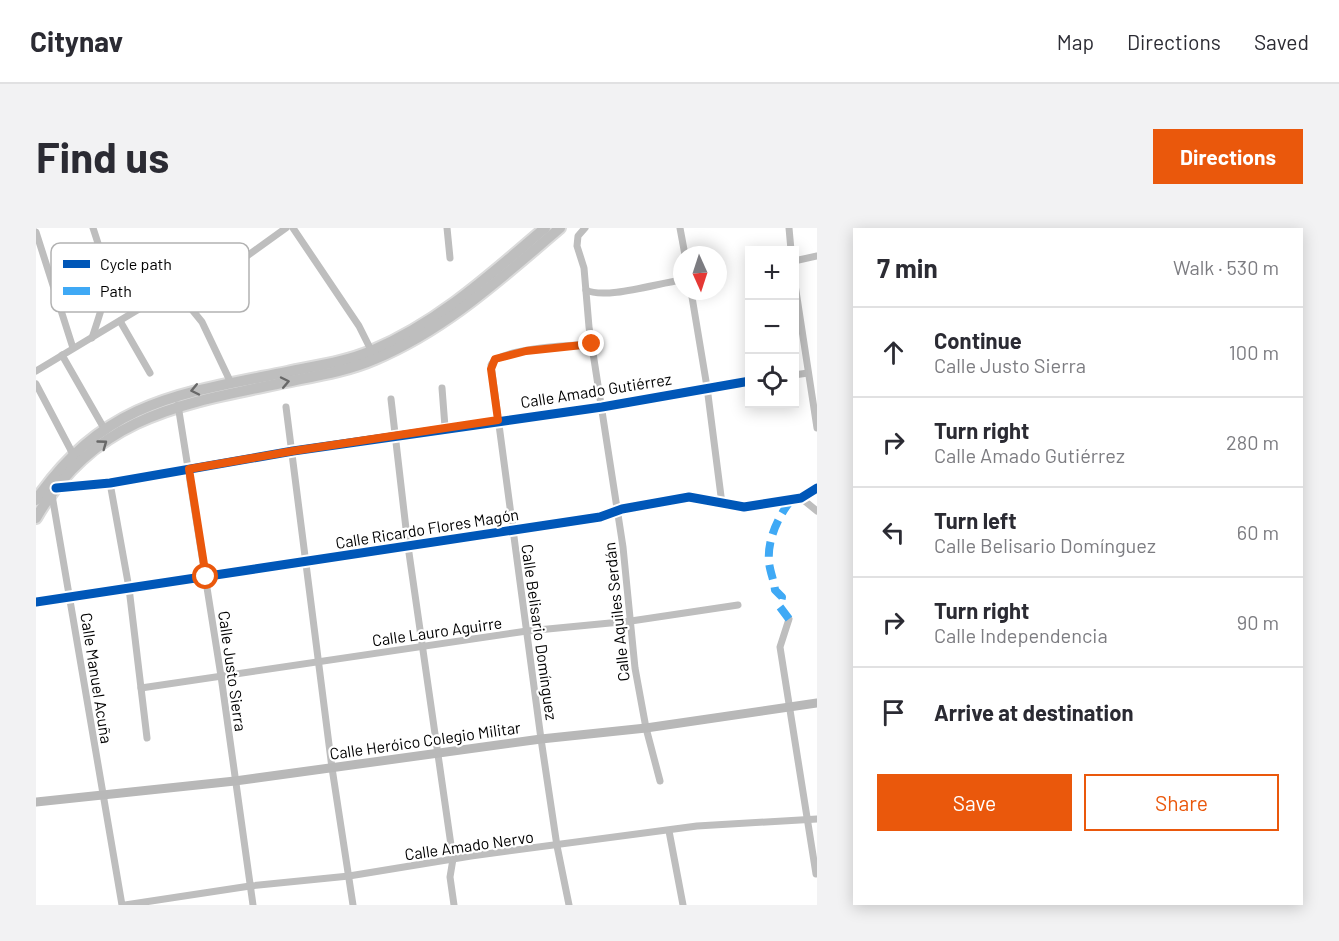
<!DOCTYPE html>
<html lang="en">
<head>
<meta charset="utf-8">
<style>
	:root { --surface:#fff; --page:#f2f2f3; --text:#2b2b33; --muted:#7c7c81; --line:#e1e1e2; --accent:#ea580c }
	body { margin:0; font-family:Barlow,sans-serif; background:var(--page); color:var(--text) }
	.controls { position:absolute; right:18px; top:18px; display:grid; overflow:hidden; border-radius:0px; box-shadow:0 3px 15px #0003 }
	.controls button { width:54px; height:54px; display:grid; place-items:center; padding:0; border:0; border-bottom:2px solid var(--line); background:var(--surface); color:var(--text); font:30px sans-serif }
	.compass { position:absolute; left:637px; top:18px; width:54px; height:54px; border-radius:50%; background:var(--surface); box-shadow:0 3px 15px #0003; rotate:177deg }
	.stop { position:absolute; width:18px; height:18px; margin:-14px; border:4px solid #ea580c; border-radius:50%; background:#fff }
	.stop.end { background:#ea580c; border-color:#fff; box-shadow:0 2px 6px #0008 }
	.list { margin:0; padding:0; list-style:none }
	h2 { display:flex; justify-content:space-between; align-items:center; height:78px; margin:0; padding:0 24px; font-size:26px }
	h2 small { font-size:20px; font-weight:400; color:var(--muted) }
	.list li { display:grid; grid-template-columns:39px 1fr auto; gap:18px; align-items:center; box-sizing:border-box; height:90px; padding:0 24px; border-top:2px solid var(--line) }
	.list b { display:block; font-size:22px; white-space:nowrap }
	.list p { margin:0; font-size:20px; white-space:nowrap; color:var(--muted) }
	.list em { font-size:20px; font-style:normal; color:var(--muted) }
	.actions { display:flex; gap:12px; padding:18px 24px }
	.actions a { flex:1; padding:14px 0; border:2px solid var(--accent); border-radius:0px; text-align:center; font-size:21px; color:var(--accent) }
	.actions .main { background:var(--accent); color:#fff }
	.icon { flex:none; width:33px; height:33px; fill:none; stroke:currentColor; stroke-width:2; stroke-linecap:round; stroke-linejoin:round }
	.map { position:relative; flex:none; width:781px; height:677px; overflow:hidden; border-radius:0px }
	header { display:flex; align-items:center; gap:36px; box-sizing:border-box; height:84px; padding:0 30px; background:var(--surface); border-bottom:2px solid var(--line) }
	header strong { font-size:28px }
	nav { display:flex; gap:33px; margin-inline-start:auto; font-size:21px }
	.intro { display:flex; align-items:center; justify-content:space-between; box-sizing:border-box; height:144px; padding:0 36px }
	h1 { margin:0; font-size:42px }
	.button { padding:15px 27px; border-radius:0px; background:var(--accent); color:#fff; font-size:21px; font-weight:700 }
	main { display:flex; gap:36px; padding:0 36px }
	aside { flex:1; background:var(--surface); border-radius:0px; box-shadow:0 3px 15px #0003 }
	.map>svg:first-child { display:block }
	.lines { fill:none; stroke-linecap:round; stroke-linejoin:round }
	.primary-casing { stroke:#dbdbdb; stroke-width:14 }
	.minor { stroke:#bebebe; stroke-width:7 }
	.secondary { stroke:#b8b8b8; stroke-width:9 }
	.primary { stroke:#bebebe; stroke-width:10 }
	.quiet { stroke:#3fa9f5; stroke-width:8; stroke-dasharray:15 8; stroke-linecap:butt }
	.cycleway-casing { stroke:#fff; stroke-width:13 }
	.cycleway { stroke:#0057b8; stroke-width:9 }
	.oneway { stroke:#686868 }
	.route { stroke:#ea580c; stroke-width:8 }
	.labels { text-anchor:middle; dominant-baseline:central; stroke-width:4.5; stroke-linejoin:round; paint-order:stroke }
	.street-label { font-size:16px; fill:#000; stroke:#fff }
	.key { fill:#fff; stroke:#b2b2b2; stroke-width:1.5 }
	.key-label { font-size:16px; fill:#000 }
</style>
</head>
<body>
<header>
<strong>Citynav</strong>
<nav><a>Map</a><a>Directions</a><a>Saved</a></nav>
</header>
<div class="intro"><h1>Find us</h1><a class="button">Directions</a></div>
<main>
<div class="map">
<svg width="781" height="677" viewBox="0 0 781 677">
	<rect width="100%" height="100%" fill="#fff"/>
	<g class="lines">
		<defs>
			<g id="primary">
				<path d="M0,272C69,173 142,166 251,144C279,138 309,134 335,123C402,95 454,47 509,0"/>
				<path d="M0,290C61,184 152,175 260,152C286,147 314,142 339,131C410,101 465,50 524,0"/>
			</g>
		</defs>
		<use href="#primary" class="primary-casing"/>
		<g class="minor">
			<path d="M257,0L323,98L336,124"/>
			<path d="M411,0L414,30"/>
			<path d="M549,0L542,8L541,18L548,40L553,99L587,319L599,440L610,500L624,553"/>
			<path d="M644,0L649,27"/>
			<path d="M753,0L755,22"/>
			<path d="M0,4L37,120"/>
			<path d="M758,33L781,28"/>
			<path d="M758,50L781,200"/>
			<path d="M140,62L166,94L195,155"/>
			<path d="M550,62C569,72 622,55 646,52"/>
			<path d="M655,63L671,159L686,276"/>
			<path d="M84,93L114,145"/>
			<path d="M56,110C74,56 75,54 57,0"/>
			<path d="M26,127L69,202"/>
			<path d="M0,143L118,72L211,28L250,0"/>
			<path d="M758,147L772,145"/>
			<path d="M0,156L38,228"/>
			<path d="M406,160L409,199"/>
			<path d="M355,171L372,318L417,631L414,649L418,677"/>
			<path d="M142,177L185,448L217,677"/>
			<path d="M250,179L296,540L317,677"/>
			<path d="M74,255L93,360L111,510"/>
			<path d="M20,260L74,255L257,223L566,179L714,153"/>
			<path d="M16,267L86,677"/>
			<path d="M765,270L781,283"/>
			<path d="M0,374L564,289L586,281L653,269L708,279L765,270L781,260"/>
			<path d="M753,391L744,419L780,646"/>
			<path d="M105,460L491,403L595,393L702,377"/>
			<path d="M633,603L647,677"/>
			<path d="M89,677L214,658L313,648L435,628L661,598L781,591"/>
			<path d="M533,677L521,618L505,511L455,137C462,120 537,117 556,116"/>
		</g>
		<path class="secondary" d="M0,574L199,553L505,511L610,500L781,475"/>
		<use href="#primary" class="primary"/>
		<path class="quiet" d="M753,391L744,379L746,369L739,362C738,352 734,344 733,334C731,312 742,289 755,272"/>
		<defs>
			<g id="cycleway">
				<path d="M20,260L74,255L257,223L566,179L714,153"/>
				<path d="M0,374L564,289L586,281L653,269L708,279L765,270L781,260"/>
			</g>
		</defs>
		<use href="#cycleway" class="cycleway-casing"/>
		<use href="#cycleway" class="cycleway"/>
	</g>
	<defs><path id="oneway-chevron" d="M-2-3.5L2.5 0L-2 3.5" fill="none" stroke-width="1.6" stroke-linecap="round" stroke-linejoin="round" transform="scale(1.5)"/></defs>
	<g class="oneway">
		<use href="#oneway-chevron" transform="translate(249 154) rotate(-12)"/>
		<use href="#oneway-chevron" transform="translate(159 162) rotate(168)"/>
		<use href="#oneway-chevron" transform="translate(67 216) rotate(-36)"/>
	</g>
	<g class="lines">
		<path class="route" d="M170,349L153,241L257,223L462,192L455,141L459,131L490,123L556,116"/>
	</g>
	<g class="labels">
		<g class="street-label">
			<text transform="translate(560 162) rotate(-9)">Calle Amado Gutiérrez</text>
			<text transform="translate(391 300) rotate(-9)">Calle Ricardo Flores Magón</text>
			<text transform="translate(580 384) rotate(-96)">Calle Aquiles Serdán</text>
			<text transform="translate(401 403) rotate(-8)">Calle Lauro Aguirre</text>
			<text transform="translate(504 404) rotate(82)">Calle Belisario Domínguez</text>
			<text transform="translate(197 443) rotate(82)">Calle Justo Sierra</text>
			<text transform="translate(61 450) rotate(81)">Calle Manuel Acuña</text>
			<text transform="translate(389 512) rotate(-8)">Calle Heróico Colegio Militar</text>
			<text transform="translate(433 617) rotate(-8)">Calle Amado Nervo</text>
		</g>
	</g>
	<rect x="15" y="15" width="198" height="69" rx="9" class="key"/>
	<rect x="27" y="32" width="27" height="8" fill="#0057b8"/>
	<rect x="27" y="59" width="27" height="8" fill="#3fa9f5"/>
	<g class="key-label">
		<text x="64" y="42">Cycle path</text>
		<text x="64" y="69">Path</text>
	</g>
</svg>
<div class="controls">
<button>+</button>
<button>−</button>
<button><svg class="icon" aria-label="locate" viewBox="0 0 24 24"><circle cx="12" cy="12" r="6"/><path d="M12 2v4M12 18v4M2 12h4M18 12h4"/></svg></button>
</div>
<svg class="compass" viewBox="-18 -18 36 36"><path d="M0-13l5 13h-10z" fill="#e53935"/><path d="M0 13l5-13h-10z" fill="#7c7c81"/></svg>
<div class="stop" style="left:170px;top:349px"></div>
<div class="stop end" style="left:556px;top:116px"></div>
</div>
<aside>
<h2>7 min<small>Walk · 530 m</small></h2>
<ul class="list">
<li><svg class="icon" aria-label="ahead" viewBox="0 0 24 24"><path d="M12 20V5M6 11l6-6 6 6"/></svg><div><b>Continue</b><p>Calle Justo Sierra</p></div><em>100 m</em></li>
<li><svg class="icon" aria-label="right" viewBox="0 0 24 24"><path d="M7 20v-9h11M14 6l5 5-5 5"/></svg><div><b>Turn right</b><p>Calle Amado Gutiérrez</p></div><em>280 m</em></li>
<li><svg class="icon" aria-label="left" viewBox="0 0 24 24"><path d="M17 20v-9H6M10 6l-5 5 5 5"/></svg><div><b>Turn left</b><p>Calle Belisario Domínguez</p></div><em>60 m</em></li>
<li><svg class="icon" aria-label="right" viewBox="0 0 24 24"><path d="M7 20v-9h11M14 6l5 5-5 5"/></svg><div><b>Turn right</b><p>Calle Independencia</p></div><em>90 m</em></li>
<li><svg class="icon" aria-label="arrive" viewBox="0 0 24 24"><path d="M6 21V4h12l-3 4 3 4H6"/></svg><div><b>Arrive at destination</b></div></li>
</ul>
<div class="actions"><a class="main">Save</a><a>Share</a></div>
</aside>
</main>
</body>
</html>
